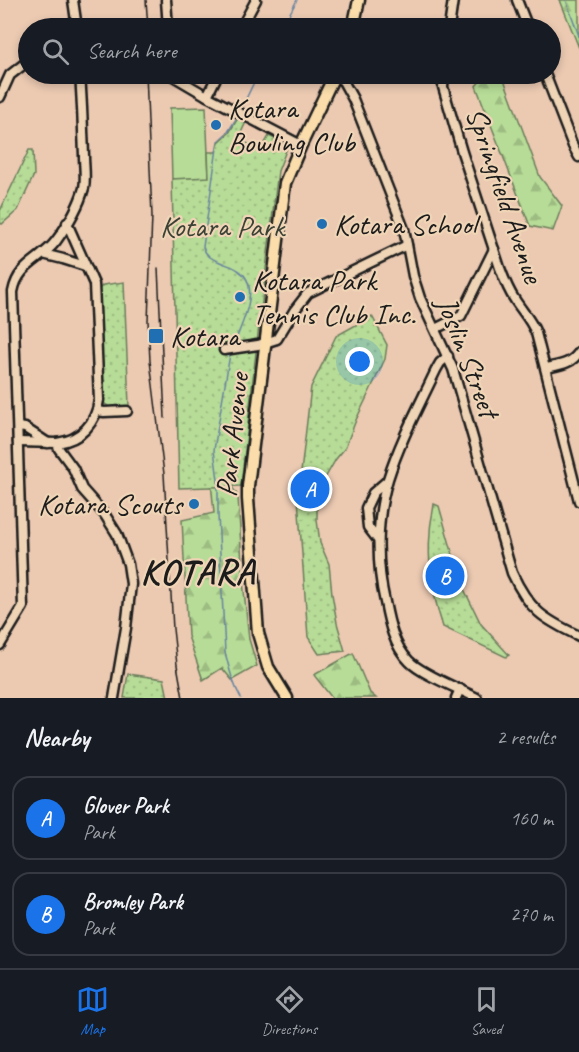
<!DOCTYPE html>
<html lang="en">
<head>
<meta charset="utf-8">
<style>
	:root { --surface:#171b24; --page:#20242c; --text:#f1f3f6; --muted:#9ea1a6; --line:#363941; --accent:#1a73e8 }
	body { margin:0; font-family:Caveat,sans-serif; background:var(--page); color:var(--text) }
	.you { position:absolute; left:360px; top:362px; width:21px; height:21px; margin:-15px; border:4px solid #fff; border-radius:50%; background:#1a73e8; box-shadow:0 0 0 9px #1a73e833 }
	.badge { display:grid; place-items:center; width:39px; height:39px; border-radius:50%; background:var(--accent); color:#fff; font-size:20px; font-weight:700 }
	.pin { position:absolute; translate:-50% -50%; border:3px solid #fff; box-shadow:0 2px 6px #0006 }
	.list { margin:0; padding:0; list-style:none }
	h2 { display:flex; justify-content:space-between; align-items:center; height:78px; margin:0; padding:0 24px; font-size:26px }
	h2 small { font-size:20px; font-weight:400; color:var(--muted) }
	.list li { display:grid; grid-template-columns:39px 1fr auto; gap:18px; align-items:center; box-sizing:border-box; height:84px; margin:0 12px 12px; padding:0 12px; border:2px solid var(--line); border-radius:18px }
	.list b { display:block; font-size:22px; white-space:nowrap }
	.list p { margin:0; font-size:20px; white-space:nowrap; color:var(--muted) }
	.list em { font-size:20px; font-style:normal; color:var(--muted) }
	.icon { flex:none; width:33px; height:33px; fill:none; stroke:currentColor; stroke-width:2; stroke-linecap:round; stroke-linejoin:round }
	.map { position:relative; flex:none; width:579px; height:698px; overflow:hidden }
	.search { position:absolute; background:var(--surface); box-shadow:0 3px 9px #0003; left:18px; right:18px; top:18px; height:66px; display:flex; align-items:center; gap:15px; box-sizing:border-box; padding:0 21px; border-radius:33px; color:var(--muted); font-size:22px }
	.sheet { height:270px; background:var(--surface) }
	nav { display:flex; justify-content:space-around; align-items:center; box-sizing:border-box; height:84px; border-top:2px solid var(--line); background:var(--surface); font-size:16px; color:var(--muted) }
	nav a { display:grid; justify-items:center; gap:3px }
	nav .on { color:var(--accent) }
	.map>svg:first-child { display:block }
	.grass { fill:#b7dc97; stroke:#6a7c5a; stroke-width:1.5 }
	.forest { fill:url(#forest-firs); stroke:#6a7c5a; stroke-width:1.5 }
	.park { fill:url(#park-dots); stroke:#6a7c5a; stroke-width:1.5 }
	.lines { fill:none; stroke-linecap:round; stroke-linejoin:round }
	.stream { stroke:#67839e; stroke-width:1.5 }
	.minor-casing { stroke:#1c1c1c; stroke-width:13 }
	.major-casing { stroke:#1c1c1c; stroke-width:15 }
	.minor { stroke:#efd4b6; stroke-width:8 }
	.major { stroke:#faddab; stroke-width:10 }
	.rail { stroke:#1c1c1c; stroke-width:1.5 }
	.poi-dot { fill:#1f6fb2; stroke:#efd4b6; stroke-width:2 }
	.labels { text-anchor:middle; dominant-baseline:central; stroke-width:4.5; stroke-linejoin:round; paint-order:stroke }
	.poi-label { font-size:30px; fill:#1c1c1c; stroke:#efd4b6; text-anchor:start }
	.street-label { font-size:30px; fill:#1c1c1c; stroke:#efd4b6 }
	.park-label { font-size:30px; fill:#3b4235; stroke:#efd4b6 }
	.district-label { font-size:36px; font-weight:bold; letter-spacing:1.5px; fill:#1c1c1c; stroke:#efd4b6 }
</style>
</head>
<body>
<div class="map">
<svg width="579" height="698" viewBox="0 0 579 698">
	<defs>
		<pattern id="forest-firs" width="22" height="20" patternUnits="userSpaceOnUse" patternTransform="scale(1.5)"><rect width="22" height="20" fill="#b7dc97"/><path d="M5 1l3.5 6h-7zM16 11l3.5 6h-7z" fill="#9dbc82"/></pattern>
		<pattern id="park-dots" width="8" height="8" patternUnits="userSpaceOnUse" patternTransform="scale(1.5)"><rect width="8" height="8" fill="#b7dc97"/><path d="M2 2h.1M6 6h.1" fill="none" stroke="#9dbc82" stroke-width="1.8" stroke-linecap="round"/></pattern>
	</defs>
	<rect width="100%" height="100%" fill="#eccab2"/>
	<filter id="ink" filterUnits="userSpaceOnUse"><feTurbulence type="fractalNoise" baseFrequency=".0167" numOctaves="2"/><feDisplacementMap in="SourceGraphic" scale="12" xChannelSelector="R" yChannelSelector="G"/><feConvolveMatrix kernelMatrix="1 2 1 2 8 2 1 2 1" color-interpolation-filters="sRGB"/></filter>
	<g filter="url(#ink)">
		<path class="grass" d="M206,107L209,178L172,179L170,108Z"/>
		<g class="forest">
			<path d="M560,0H579V48Z"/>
			<path d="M486,74H502L540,177L562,206L553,231L530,226L476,86Z"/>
			<path d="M222,472L238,496L243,581L249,639L257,666L232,680L222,668L203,680L188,636L182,520L214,513L211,482Z"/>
			<path d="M353,653L370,693L376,698H332L314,675Z"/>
		</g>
		<g class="park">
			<path d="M238,118L246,122L238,139L265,152L268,145L265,143L269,136L286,144L287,148L278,171L258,334L241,486L179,488L172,179L209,177L208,152H216L219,142L229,133Z"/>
			<path d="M29,150H33L34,175L18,210L2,224L0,223V211Z"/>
			<path d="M124,282L129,406L109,407L104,403L99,289L103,285Z"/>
			<path d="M372,316L387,345L385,359L356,420L345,448L336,459L324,480L317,500V520L320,543L329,564L332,594L337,623L345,651L319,654L308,637L298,498L311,387L336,336Z"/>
			<path d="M434,504L439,506L461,583L481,624L509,655L506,657L443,627C433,596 427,564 430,533C430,523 433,514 434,504Z"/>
			<path d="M128,674L164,679L168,698H124Z"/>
		</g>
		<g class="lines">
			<g class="stream">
				<path d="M566,0L579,36"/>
				<path d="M282,28L297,0"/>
				<path d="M242,107L258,74"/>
				<path d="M234,345C241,324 263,286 238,270C233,266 226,265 220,262C212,259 206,256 203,247L218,141L228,132L236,119"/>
				<path d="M230,354L214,450L218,480V515L225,652C229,668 233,684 241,698"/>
			</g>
			<defs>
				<g id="minor">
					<path d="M73,0L77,28"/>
					<path d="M166,0L168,28"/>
					<path d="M517,0L528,28"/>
					<path d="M241,28L256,0"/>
					<path d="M449,28L453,0"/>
					<path d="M172,74L173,76L207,96L301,145"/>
					<path d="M444,74L443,87L462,152L500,268C504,279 508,290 515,300C522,311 531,320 536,333L579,501"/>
					<path d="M545,74L573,146L579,157"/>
					<path d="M334,75L343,81L353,99L404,229L413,276L420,298L453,369L512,573C529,610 543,619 579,636"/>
					<path d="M207,96L218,74"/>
					<path d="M0,97L10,75L28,61"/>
					<path d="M43,254L63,259L85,266"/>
					<path d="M435,329L461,316L494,249"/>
					<path d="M224,350L258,345L277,339L294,311L308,293L407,245"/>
					<path d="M448,356L440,363L436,370C419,406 400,441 388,479C376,518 376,563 385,602C389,623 394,646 409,661C421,674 460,689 477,698"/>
					<path d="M546,368C559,365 572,364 579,352"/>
					<path d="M98,411L104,412L127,411"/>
					<path d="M18,427L25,428L48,443"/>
					<path d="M18,442L57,443L59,449L73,468L82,489L105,515L117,534L128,564L131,584L126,628L114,698"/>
					<path d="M57,443C81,440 96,423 99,400L94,284L67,223"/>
					<path d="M378,540L368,527L366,508L373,493L387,481"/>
					<path d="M0,645L23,607L13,292C18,264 41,261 56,241C67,226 79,206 84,188C86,178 84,166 84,156C83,128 82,101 80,74"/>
					<path d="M456,698L460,689"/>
				</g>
				<g id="major">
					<path d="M353,28L359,0"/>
					<path d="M287,698L268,667L258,633L248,499V486L285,183L301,145L335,74"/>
				</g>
			</defs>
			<use href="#minor" class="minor-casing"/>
			<use href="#major" class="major-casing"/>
			<use href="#minor" class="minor"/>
			<use href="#major" class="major"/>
			<g class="rail">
				<path d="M146,0L148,28"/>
				<path d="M146,74L152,216L148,321L150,361L164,474L173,629L177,665L183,698"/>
				<path d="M158,268L165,418"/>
			</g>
		</g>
	</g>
	<g class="poi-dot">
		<circle cx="216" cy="125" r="6"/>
		<circle cx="322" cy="224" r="6"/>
		<circle cx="240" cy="297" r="6"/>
		<rect x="148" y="328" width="16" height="16" rx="3"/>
		<circle cx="194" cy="504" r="6"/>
	</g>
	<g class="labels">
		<g class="poi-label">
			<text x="228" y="108">Kotara<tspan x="228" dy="34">Bowling Club</tspan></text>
			<text x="334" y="224">Kotara School</text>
			<text x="252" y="280">Kotara Park<tspan x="252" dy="34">Tennis Club Inc.</tspan></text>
			<text x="170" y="336">Kotara</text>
			<text x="182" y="504" text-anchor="end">Kotara Scouts</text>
		</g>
		<g class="street-label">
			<text transform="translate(505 195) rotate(71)">Springfield Avenue</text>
			<text transform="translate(468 357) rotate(69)">Joslin Street</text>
			<text transform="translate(232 435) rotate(-84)">Park Avenue</text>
		</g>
		<g class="park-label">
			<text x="222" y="226">Kotara Park</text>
		</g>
		<g class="district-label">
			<text x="198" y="572">KOTARA</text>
		</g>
	</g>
</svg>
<div class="you"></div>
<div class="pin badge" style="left:310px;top:489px">A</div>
<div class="pin badge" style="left:445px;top:576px">B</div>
<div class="search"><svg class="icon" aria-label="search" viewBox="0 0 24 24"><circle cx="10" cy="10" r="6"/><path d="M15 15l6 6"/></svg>Search here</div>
</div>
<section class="sheet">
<h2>Nearby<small>2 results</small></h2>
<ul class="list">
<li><span class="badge">A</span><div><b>Glover Park</b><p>Park</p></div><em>160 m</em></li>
<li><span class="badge">B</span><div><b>Bromley Park</b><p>Park</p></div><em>270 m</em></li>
</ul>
</section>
<nav>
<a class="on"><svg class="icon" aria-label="map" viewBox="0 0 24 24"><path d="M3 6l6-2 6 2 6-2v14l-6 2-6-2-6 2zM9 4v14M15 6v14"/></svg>Map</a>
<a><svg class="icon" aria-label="directions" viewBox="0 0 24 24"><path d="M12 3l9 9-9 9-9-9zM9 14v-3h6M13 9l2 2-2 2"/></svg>Directions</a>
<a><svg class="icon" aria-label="saved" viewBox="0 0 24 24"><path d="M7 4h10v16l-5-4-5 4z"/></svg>Saved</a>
</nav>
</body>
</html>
